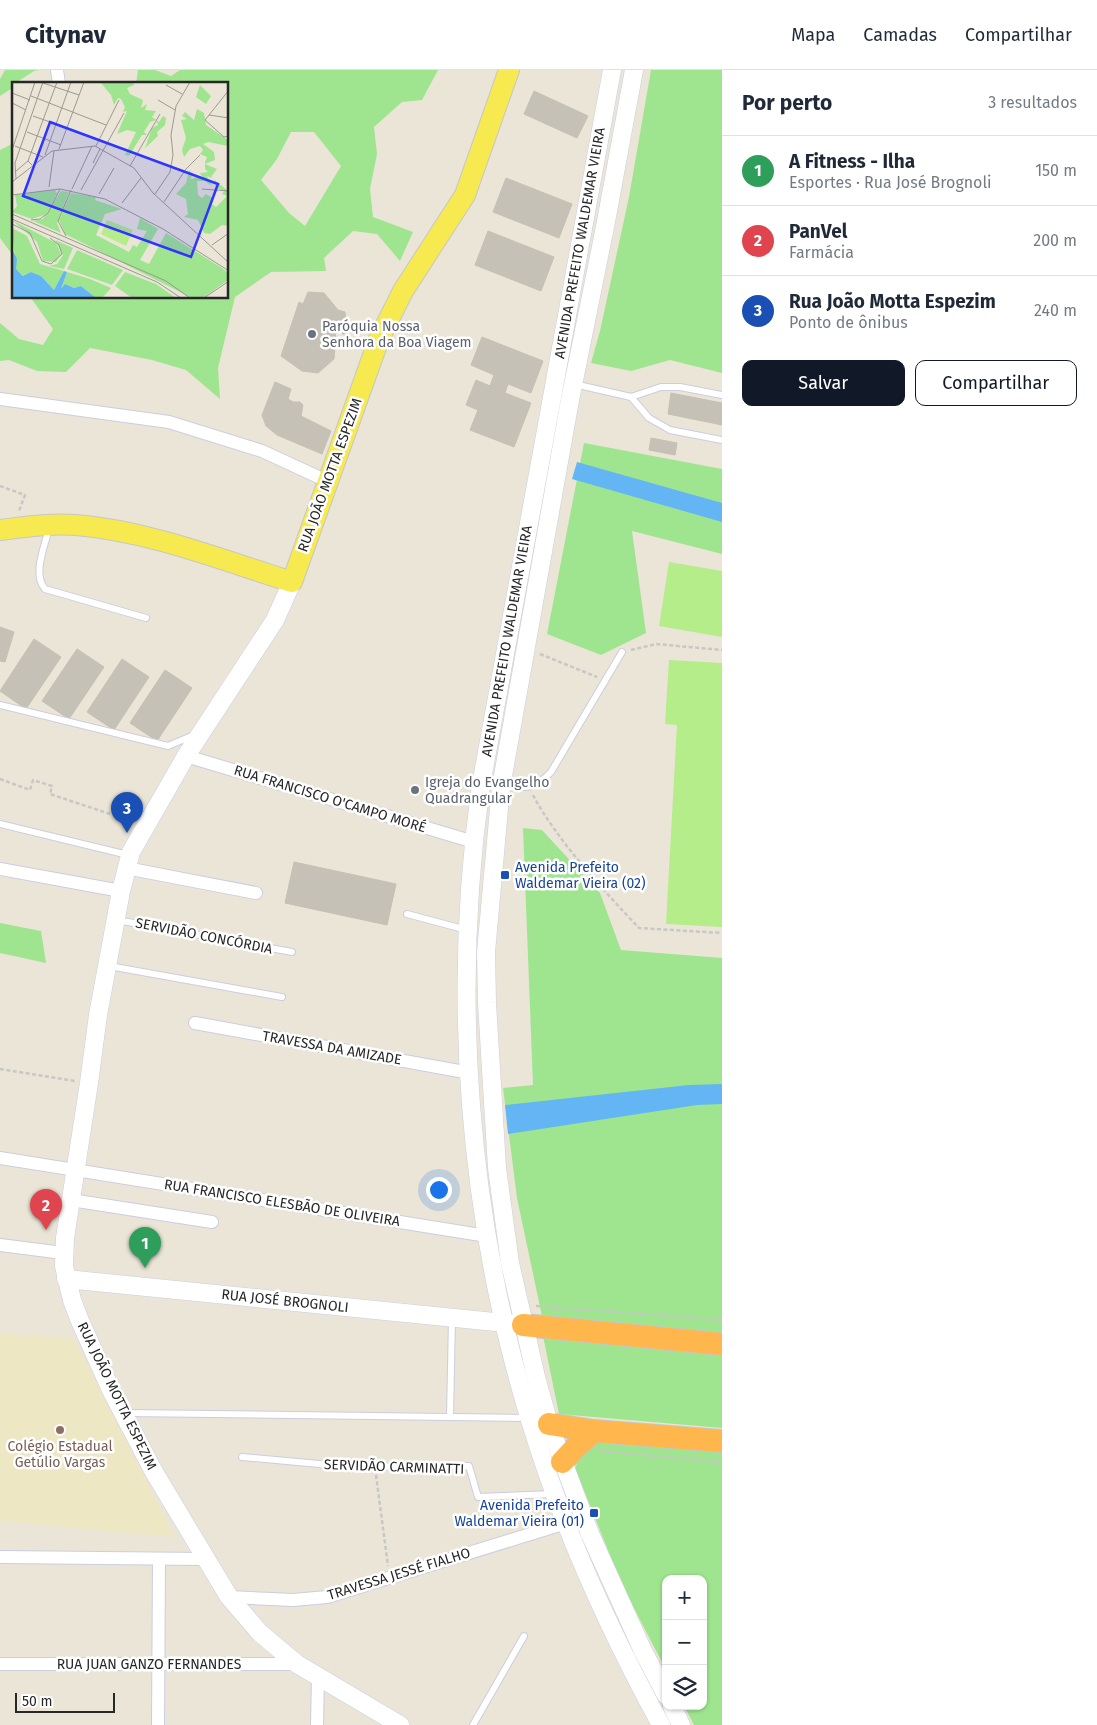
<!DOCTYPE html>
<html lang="pt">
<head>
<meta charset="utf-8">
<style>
	:root { --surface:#fff; --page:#f6f6f7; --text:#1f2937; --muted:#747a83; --line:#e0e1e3; --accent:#111827 }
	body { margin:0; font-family:"Fira Sans",sans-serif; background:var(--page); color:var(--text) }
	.controls { position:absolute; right:15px; bottom:15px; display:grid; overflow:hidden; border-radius:10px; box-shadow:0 1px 4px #0004 }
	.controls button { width:45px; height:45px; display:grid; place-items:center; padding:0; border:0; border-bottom:1px solid var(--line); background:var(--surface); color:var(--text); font:25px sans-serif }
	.scale { position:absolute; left:15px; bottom:12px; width:100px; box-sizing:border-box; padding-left:5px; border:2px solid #272727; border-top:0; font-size:14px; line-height:18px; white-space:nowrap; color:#272727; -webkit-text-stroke:4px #fff; paint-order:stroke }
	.you { position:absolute; left:438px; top:1119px; width:18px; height:18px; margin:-12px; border:4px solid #fff; border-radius:50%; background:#1a73e8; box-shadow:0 0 0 8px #1a73e833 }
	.badge { display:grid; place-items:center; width:32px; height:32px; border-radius:50%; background:var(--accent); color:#fff; font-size:16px; font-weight:700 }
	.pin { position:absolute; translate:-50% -41px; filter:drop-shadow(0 1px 2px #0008) }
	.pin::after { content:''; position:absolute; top:26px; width:18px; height:15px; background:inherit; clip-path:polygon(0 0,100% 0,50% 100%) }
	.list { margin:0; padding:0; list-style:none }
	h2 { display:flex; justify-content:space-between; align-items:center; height:65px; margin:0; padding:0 20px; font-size:21px }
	h2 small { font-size:16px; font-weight:400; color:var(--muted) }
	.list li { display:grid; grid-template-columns:32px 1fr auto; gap:15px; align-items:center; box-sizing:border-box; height:70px; padding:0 20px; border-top:1px solid var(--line) }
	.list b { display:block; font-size:19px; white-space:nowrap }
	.list p { margin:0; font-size:16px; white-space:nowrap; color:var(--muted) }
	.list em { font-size:16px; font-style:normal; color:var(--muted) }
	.actions { display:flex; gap:10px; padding:15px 20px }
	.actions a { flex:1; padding:11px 0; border:1px solid var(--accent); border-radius:10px; text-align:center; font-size:18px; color:var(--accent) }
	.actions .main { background:var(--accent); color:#fff }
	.icon { flex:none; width:28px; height:28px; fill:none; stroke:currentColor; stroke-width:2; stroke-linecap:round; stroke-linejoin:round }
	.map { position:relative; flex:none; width:722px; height:1655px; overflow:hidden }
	header { display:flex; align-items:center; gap:30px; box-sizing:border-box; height:70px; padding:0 25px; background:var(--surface); border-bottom:1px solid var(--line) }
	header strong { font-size:24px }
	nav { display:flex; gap:28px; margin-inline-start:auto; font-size:18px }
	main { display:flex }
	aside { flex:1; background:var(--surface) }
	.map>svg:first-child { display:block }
	.education { fill:#eee7c4 }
	.green { fill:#9fe58f; fill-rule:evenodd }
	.pitch { fill:#b4ed8a }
	.water { fill:#63b6f3 }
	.building { fill:#c5c1b7; stroke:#c5c1b1 }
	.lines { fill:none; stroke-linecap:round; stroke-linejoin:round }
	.lane-casing { stroke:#cccde1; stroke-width:8 }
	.street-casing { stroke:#cccde1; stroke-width:14 }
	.secondary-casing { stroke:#cccde1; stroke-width:19 }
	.primary-casing { stroke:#c7c7c7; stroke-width:22 }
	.highway-casing { stroke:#c7c7c7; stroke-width:24 }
	.path { stroke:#c7c7c7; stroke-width:2.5; stroke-dasharray:4 2.5; stroke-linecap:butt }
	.lane { stroke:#fff; stroke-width:6 }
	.street { stroke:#fff; stroke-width:12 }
	.secondary { stroke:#fff; stroke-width:18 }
	.primary { stroke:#f6ea50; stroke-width:20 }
	.highway { stroke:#ffb64d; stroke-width:22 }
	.worship-dot { fill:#6b7280; stroke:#fff; stroke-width:2 }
	.transit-dot { fill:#1a4fb4; stroke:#fff; stroke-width:2 }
	.education-dot { fill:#8d6e63; stroke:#fff; stroke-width:2 }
	.labels { text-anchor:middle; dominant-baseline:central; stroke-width:5; stroke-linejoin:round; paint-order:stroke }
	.street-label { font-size:14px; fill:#272727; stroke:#fff }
	.worship-label { font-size:14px; fill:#5b616d; stroke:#fff; text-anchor:start }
	.transit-label { font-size:14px; fill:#164399; stroke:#fff; text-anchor:start }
	.education-label { font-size:14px; fill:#785e54; stroke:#fff }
	.inset-road { fill:none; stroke:#9c9991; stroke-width:1 }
	.view { fill:#2f35ff; fill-opacity:0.15; stroke:#2f35ff; stroke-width:2.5 }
	.inset-edge { fill:none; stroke:#272727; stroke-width:2.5 }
</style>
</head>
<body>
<header>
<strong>Citynav</strong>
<nav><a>Mapa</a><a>Camadas</a><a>Compartilhar</a></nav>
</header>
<main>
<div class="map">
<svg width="722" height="1655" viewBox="0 0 722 1655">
	<rect width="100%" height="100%" fill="#eae5d7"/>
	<path class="education" d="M0,1263L74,1269L175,1467L0,1451Z"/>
	<g class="green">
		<path d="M5,0H39L34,1L14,14V17L0,26V9Z"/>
		<path d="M138,0H155L171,6L180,0H438L422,30L402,32L374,57L377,84L370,119L373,147L413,162L400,191L377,164L353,161L324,188L326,201L271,202L235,227L218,298L220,329L186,300L152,290L90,278L66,302L37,301L9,290L0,291V253L19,269L43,275L53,259L31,228H228V14H136ZM314,62L341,96L305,156L289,143L261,110L277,89L291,62Z"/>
		<path d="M651,0H722V303L670,290L631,301L591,293L600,261L629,127Z"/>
		<path d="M14,73V187L0,168V80Z"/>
		<path d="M584,373L722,399V484L632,461L646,563L601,585L547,564Z"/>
		<path d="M523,758L542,760L600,823L621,880L722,888V1267L543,1251L517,1128L503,1018L533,1015Z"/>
		<path d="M0,853L41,861L46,893L0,883Z"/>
		<path d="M543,1266L722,1284V1358L559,1344Z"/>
		<path d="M602,1366L722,1378V1655H694L684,1636H703V1509H666V1600L622,1515L575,1398L587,1372Z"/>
	</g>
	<g class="pitch">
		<path d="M669,492L722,501V567L659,556Z"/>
		<path d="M669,590L722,593V857L666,854L677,655L665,654Z"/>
	</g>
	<g class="water">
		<path d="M577,392L722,433V452L572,409Z"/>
		<path d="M722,1014V1034L697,1035L508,1064L505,1035L689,1015Z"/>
	</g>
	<g class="building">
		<path d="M534,21L588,46L577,68L524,44Z"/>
		<path d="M506,108L572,134L559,168L493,142Z"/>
		<path d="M488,161L554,187L541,221L475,195Z"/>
		<path d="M308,222L324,223L338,240L345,242L349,270L336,257L334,289L318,303L302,301L281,286L299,232L303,234Z"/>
		<path d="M482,267L543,291L531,323L508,314L505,323L531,333L514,377L470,360L478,340L466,335L476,310L490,316L494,305L471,295Z"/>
		<path d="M275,312L291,319L288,329L293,332H300L303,335L301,346L331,361L322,384L277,365L266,356L262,345Z"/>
		<path d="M671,323L722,333V355L668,344Z"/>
		<path d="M651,368L677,373L675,385L649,380Z"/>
		<path d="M0,557L14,562L5,592L0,591Z"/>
		<path d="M34,569L61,587L26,639L0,621Z"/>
		<path d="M77,579L104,597L69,649L42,631Z"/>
		<path d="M122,589L149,607L114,660L87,642Z"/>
		<path d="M165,600L192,618L157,671L130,653Z"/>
		<path d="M294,792L396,814L387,855L285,833Z"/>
	</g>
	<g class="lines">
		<defs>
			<g id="lane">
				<path d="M574,314L631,327L661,317H680L722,325"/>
				<path d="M631,327L649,348L670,360L722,370"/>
				<path d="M49,458C45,476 32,504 45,519L146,548"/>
				<path d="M0,635L168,676L194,665"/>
				<path d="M502,717C526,718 534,720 551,702L622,582"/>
				<path d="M0,754L128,785"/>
				<path d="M407,844L467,860"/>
				<path d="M117,850L292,882"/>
				<path d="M109,896L282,927"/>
				<path d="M127,1343L527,1348"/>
				<path d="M450,1347L452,1248"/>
				<path d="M242,1387L352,1397L469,1396L478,1427L553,1424"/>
				<path d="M473,1655L524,1566"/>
			</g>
			<g id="street">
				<path d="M57,0L59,14"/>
				<path d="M0,329L169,352L262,381L327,411"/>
				<path d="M186,686L474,772"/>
				<path d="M126,798L256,823"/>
				<path d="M0,799L121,821"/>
				<path d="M195,953L470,1003"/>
				<path d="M0,1088L487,1166"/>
				<path d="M71,1130L212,1152"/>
				<path d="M0,1175L63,1183"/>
				<path d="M0,1487L204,1489"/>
				<path d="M229,1527L293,1530L327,1527L566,1453"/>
				<path d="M0,1594H297"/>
				<path d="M158,1655L159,1489"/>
				<path d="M317,1655L318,1606"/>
			</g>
			<g id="secondary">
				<path d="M612,0L481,715C451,925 468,1147 530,1350C562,1456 608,1558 661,1655"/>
				<path d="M634,0L605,157L570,330L501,717L486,882L487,933L497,1098L510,1193L536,1307L549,1354L590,1464L643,1581L666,1625"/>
				<path d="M292,512L275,550L186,686L131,782L121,821L98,945L89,1013L65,1168L64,1196L72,1230L80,1251L111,1320L154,1402L229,1527L260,1563L297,1594L400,1655"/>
				<path d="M66,1209L515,1254"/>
				<path d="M672,1636L681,1655"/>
			</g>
			<path id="primary" d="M0,460C25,457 51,453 76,455C149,461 222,490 292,512L379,269L403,221L465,125L509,0"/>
			<g id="highway">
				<path d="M523,1255L722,1274"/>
				<path d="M549,1354L594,1361L722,1371"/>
				<path d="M562,1392L577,1376L594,1361"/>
			</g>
		</defs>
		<use href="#lane" class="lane-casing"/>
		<use href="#street" class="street-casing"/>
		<use href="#secondary" class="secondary-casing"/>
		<use href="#primary" class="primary-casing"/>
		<use href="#highway" class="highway-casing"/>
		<g class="path">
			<path d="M0,416L25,425L19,441"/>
			<path d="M631,580L656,574L722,580"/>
			<path d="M540,584L597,607"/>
			<path d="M0,709L30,720L33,710L52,716L50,724L113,745L131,728"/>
			<path d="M533,725C556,769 604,821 639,858L722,863"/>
			<path d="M0,999L75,1011"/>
			<path d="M536,1236L722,1250"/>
			<path d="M599,1381L722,1392"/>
			<path d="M376,1405L388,1496"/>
		</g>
		<use href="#lane" class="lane"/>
		<use href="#street" class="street"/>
		<use href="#secondary" class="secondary"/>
		<use href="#primary" class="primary"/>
		<use href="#highway" class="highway"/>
	</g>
	<g class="worship-dot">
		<circle cx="312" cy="264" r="5"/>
		<circle cx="415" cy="720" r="5"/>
	</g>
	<g class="transit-dot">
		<rect x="500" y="800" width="10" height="10" rx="2.5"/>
		<rect x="589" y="1438" width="10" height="10" rx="2.5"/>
	</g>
	<circle class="education-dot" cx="60" cy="1360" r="5"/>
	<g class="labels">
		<g class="street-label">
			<text transform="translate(580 173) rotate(-80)">AVENIDA PREFEITO WALDEMAR VIEIRA</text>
			<text transform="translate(330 405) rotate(-70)">RUA JOÃO MOTTA ESPEZIM</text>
			<text transform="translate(507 571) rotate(-80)">AVENIDA PREFEITO WALDEMAR VIEIRA</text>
			<text transform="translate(330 729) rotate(17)">RUA FRANCISCO O'CAMPO MORÉ</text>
			<text transform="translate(204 866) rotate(11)">SERVIDÃO CONCÓRDIA</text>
			<text transform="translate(332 978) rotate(10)">TRAVESSA DA AMIZADE</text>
			<text transform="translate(282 1133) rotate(9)">RUA FRANCISCO ELESBÃO DE OLIVEIRA</text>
			<text transform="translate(285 1231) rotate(6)">RUA JOSÉ BROGNOLI</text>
			<text transform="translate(117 1326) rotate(64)">RUA JOÃO MOTTA ESPEZIM</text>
			<text transform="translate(394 1397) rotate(2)">SERVIDÃO CARMINATTI</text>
			<text transform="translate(399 1504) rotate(-17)">TRAVESSA JESSÉ FIALHO</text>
			<text x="149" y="1594">RUA JUAN GANZO FERNANDES</text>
		</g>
		<g class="worship-label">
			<text x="322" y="256">Paróquia Nossa<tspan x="322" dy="16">Senhora da Boa Viagem</tspan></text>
			<text x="425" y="712">Igreja do Evangelho<tspan x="425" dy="16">Quadrangular</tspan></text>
		</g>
		<g class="transit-label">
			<text x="515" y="797">Avenida Prefeito<tspan x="515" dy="16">Waldemar Vieira (02)</tspan></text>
			<text x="584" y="1435" text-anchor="end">Avenida Prefeito<tspan x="584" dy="16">Waldemar Vieira (01)</tspan></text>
		</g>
		<g class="education-label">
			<text x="60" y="1376">Colégio Estadual<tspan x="60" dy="16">Getúlio Vargas</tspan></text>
		</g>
	</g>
	<g transform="translate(12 12)">
		<rect width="216" height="216" fill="#eae5d7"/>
		<path d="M121,0L122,3L115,6L118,12L131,18L129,26L135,22L133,28L144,29L140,35L147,40L151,34L154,36L153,43L145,50L146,54L133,66L140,46L146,43L144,38L138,40L132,50L135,53H130L117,74L113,73L124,50L115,48L105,52L115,29L111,30L113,25L109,17L106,16L102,23L99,13L89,1ZM188,3L199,14L194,22L184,15ZM185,27L192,31L194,43L216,58V64L196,60L191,62L202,70L203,78L193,82L205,87L199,95L216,109V144L210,143L198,152L192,151L186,138L172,135L176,132L174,117L164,112L174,101L177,88L181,92L178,97L190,95L188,91L196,90L193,87V80L195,75L188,72L191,68L188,64L178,67L172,75L170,68L174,56L169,38L175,37L170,34L173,30L182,38ZM195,94L202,97L204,106L212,109L210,112L215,114L204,125L200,122L201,116L194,112L190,116L186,113L185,99H193L200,104ZM43,108L45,111L35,132L20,137L0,130L5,124L3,113ZM49,109L57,110L45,141L49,151L21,139L31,137ZM59,111L84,115L83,118L110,127L93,132L84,153L117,170L121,163L125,165L135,149L125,147L128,136L146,147L128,178L137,182L154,151L210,186L216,191V198L191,216H180L53,152L47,138ZM0,138L44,161L49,172L44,180L31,179L25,160ZM0,146L15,154L28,182L52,189L42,208L29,194L19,190L12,194L4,188ZM43,158L61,166L52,187L37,184L45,182L51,173ZM65,168L111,188L100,203L55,187ZM55,190L78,197L99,206L90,216H84L69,204L62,206L55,203L49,207ZM113,190L144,202L164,216H120L103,204Z" fill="#9fe58f" fill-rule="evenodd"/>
		<path d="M95,138L121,148L114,164L89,152Z" fill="#b4ed8a"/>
		<path d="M0,167L5,177L4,187L11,194L19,190L29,194L42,208L52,189L55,190L49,207L53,202L62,206L69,204L84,216H0Z" fill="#63b6f3"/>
		<path class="inset-road" d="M31,1L67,13M154,3L170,12M217,8L193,38L212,55L217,54M0,11L18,18M19,14L94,43M146,18L163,28M0,21L14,28M197,33L217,36M21,34L55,46M15,50L49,63M3,64L31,75M84,64L107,18M47,67L72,0M0,68L23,0M33,73L59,0M16,79L45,0M81,81L88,67M118,84L148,32M4,89L16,79L20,83M4,97L3,81L31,0M0,100L40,69L83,64L122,86L141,111L217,181M37,105L42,69M60,107L80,64M190,107L217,109M69,108L112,31M87,112L102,86M143,112L158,90L161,73L159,53L164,24L178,0M0,113L48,107L93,117L151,147L217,189M152,120L174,87L188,73M110,121L129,96M0,132L154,199L178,216M0,137L145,200L169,216M19,138L28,137L36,131L48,107M0,142L18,151L30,179L39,182L50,172L47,163L38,156M54,154L46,139L59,108M200,163L217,151M192,216L217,199"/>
		<path class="view" d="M38,40L206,102L179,175L11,114Z"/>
		<rect width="216" height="216" class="inset-edge"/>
	</g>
</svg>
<div class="controls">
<button>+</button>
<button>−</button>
<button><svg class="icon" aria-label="layers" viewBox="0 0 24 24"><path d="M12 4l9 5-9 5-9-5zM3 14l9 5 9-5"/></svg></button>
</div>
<div class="scale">50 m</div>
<div class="you"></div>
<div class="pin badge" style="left:145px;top:1198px;background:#2e9e5b">1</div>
<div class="pin badge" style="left:46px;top:1160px;background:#e0444e">2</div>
<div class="pin badge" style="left:127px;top:763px;background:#1a4fb4">3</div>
</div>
<aside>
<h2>Por perto<small>3 resultados</small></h2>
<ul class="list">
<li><span class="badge" style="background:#2e9e5b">1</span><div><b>A Fitness - Ilha</b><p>Esportes · Rua José Brognoli</p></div><em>150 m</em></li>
<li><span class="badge" style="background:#e0444e">2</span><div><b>PanVel</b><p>Farmácia</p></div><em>200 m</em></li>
<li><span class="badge" style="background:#1a4fb4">3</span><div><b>Rua João Motta Espezim</b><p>Ponto de ônibus</p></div><em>240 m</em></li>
</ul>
<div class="actions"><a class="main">Salvar</a><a>Compartilhar</a></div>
</aside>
</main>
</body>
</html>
